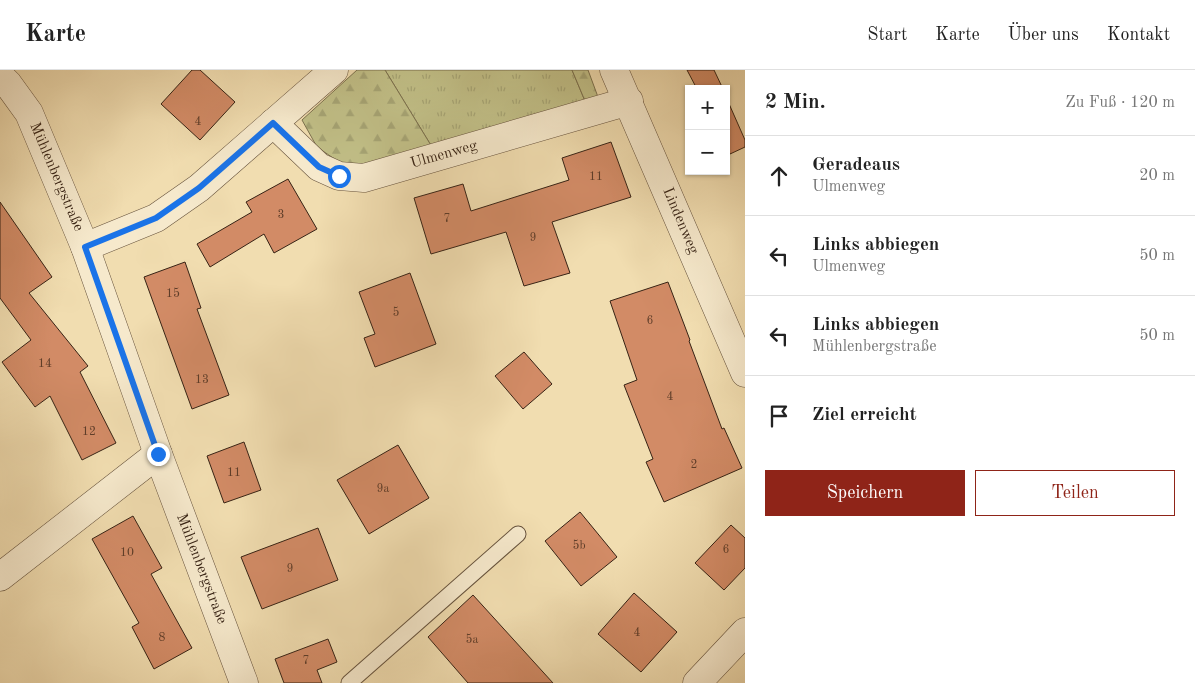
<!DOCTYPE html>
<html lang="de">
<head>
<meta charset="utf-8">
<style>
	:root { --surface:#fff; --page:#f6f6f6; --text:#222; --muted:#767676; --line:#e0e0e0; --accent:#8f2418 }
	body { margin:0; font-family:"Old Standard TT",serif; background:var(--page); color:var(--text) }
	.controls { position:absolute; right:15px; top:15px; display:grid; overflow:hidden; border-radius:0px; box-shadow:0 1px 4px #0004 }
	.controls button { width:45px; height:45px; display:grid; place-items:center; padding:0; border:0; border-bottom:1px solid var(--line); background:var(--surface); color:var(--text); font:25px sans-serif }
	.stop { position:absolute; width:15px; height:15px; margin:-11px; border:4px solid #1a73e8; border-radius:50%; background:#fff }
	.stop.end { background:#1a73e8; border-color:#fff; box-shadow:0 1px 5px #0008 }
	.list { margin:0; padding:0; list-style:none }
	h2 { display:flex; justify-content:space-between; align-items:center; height:65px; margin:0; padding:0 20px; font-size:21px }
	h2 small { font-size:16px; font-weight:400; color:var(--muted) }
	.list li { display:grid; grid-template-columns:32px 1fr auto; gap:15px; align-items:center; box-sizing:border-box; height:80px; padding:0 20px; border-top:1px solid var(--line) }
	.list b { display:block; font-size:19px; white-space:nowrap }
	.list p { margin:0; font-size:16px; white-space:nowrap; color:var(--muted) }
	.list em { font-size:16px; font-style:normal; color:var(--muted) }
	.actions { display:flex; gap:10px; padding:15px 20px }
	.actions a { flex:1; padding:11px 0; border:1px solid var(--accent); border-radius:0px; text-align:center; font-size:18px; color:var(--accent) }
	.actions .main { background:var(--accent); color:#fff }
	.icon { flex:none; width:28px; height:28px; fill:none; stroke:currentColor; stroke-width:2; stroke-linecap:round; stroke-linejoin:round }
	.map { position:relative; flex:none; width:745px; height:613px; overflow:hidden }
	header { display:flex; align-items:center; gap:30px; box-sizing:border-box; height:70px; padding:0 25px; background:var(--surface); border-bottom:1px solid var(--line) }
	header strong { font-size:24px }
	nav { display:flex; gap:28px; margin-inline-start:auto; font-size:18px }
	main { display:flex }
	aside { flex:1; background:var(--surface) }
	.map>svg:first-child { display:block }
	.grass { fill:url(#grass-tufts); stroke:#7c714e }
	.forest { fill:url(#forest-firs); stroke:#7c714e }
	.building { fill:#d28b66; stroke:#372315 }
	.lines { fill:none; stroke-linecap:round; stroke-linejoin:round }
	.service-casing { stroke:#66523c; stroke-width:17 }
	.minor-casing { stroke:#66523c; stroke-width:29 }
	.service { stroke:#f6e9cc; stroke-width:15 }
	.minor { stroke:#f6e9cc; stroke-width:28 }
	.route { stroke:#1a73e8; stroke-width:6 }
	.labels { text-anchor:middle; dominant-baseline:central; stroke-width:5; stroke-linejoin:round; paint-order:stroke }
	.number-label { font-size:12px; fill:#5e3d29 }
	.street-label { font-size:15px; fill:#372315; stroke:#f6e9cc }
</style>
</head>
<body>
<header>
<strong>Karte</strong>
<nav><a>Start</a><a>Karte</a><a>Über uns</a><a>Kontakt</a></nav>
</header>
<main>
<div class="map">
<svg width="745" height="613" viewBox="0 0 745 613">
	<defs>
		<pattern id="grass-tufts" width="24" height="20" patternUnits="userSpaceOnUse" patternTransform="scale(1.25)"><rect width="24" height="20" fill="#c1bf87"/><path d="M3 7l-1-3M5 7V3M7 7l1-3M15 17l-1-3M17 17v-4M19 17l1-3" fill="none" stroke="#a6a474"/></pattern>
		<pattern id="forest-firs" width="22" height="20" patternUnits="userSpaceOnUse" patternTransform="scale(1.25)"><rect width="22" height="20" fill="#c1bf87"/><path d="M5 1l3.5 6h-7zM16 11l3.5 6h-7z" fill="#a6a474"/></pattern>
	</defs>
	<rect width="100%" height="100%" fill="#f1ddb0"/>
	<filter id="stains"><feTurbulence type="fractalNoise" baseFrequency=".004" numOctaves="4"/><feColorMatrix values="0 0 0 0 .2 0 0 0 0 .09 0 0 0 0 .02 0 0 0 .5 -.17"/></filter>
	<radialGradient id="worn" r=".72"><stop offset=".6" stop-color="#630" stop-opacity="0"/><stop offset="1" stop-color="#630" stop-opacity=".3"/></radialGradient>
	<path class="grass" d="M385,0H572L585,31L432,77Z"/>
	<g class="forest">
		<path d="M357,0H385L432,77L373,98L342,94L317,77L302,50Z"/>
		<path d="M572,0H588L598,27L585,31Z"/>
	</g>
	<g class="building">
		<path d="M192,0H200L235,32L200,70L161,34Z"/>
		<path d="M687,0H714L723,19H697Z"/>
		<path d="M726,27L745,70V77L730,84L726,76Z"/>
		<path d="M611,72L631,127L552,152L570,203L524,216L506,162L431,184L414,128L463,114L471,141L569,110L562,88Z"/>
		<path d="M288,109L317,159L274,183L264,164L210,197L197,174L252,142L246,132Z"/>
		<path d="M0,132L52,207L29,223L88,296L80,302L116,373L82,390L50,326L35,337L2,292L31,270L0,228Z"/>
		<path d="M185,192L201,238L197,239L229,325L192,339L144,207Z"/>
		<path d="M410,203L436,274L375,297L364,268L375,264L359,222Z"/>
		<path d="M668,212L690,270L689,271L722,359L724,358L742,398L664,432L646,392L653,389L624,315L637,310L610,231Z"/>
		<path d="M524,282L552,314L523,339L495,306Z"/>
		<path d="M244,372L261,420L224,433L207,386Z"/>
		<path d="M398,375L429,428L369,464L337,410Z"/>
		<path d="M580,442L617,487L581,516L545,471Z"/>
		<path d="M133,446L162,498L151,504L192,578L154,599L132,557L139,553L92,469Z"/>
		<path d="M731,455L745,468V498L724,520L695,493Z"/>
		<path d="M318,458L338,510L262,539L241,487Z"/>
		<path d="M634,523L677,562L641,602L598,564Z"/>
		<path d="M473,525L553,613H468L428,567Z"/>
		<path d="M328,569L337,592L317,600L322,613H284L275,589Z"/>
	</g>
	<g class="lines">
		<defs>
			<path id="service" d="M349,613L518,464"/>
			<g id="minor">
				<path d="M614,0L745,303"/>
				<path d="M0,6L8,14L29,43L85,177L158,384L244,613"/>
				<path d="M273,53L319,97L339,106L364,108L629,31"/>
				<path d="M85,177L156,148L199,118L334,0"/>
				<path d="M0,507L158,384"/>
				<path d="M697,613L745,562"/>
			</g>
		</defs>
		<use href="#service" class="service-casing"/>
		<use href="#minor" class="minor-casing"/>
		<use href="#service" class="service"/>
		<use href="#minor" class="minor"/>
	</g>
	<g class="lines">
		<path class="route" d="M158,384L85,177L156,148L199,118L273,53L319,97L339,106"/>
	</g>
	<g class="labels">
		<g class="number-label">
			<text x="198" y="52">4</text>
			<text x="596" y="107">11</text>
			<text x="281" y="145">3</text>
			<text x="447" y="149">7</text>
			<text x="533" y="168">9</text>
			<text x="173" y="224">15</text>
			<text x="396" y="243">5</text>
			<text x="650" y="251">6</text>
			<text x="45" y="294">14</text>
			<text x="202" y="310">13</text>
			<text x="670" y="327">4</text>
			<text x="89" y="362">12</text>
			<text x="694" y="395">2</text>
			<text x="234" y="403">11</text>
			<text x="383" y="419">9a</text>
			<text x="579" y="476">5b</text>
			<text x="726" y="480">6</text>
			<text x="127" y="483">10</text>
			<text x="290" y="499">9</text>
			<text x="637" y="563">4</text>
			<text x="162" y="568">8</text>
			<text x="472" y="570">5a</text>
			<text x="306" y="591">7</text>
		</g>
		<g class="street-label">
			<text transform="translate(444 85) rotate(-16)">Ulmenweg</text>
			<text transform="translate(56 107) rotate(67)">Mühlenbergstraße</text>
			<text transform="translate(680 151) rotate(67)">Lindenweg</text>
			<text transform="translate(201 499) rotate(69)">Mühlenbergstraße</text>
		</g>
	</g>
	<rect width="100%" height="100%" filter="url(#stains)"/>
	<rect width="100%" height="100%" fill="url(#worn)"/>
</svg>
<div class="controls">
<button>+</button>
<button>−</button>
</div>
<div class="stop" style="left:339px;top:106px"></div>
<div class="stop end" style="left:158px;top:384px"></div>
</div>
<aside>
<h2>2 Min.<small>Zu Fuß · 120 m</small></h2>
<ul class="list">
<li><svg class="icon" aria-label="ahead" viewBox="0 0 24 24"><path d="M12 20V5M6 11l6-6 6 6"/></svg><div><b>Geradeaus</b><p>Ulmenweg</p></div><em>20 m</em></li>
<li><svg class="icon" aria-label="left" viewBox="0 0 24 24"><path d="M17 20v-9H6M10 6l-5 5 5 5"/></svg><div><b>Links abbiegen</b><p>Ulmenweg</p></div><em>50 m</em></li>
<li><svg class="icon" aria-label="left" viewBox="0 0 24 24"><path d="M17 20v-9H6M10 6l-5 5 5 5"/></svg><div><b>Links abbiegen</b><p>Mühlenbergstraße</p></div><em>50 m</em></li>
<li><svg class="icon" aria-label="arrive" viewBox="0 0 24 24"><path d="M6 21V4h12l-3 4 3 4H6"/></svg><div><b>Ziel erreicht</b></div></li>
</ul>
<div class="actions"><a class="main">Speichern</a><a>Teilen</a></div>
</aside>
</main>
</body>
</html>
